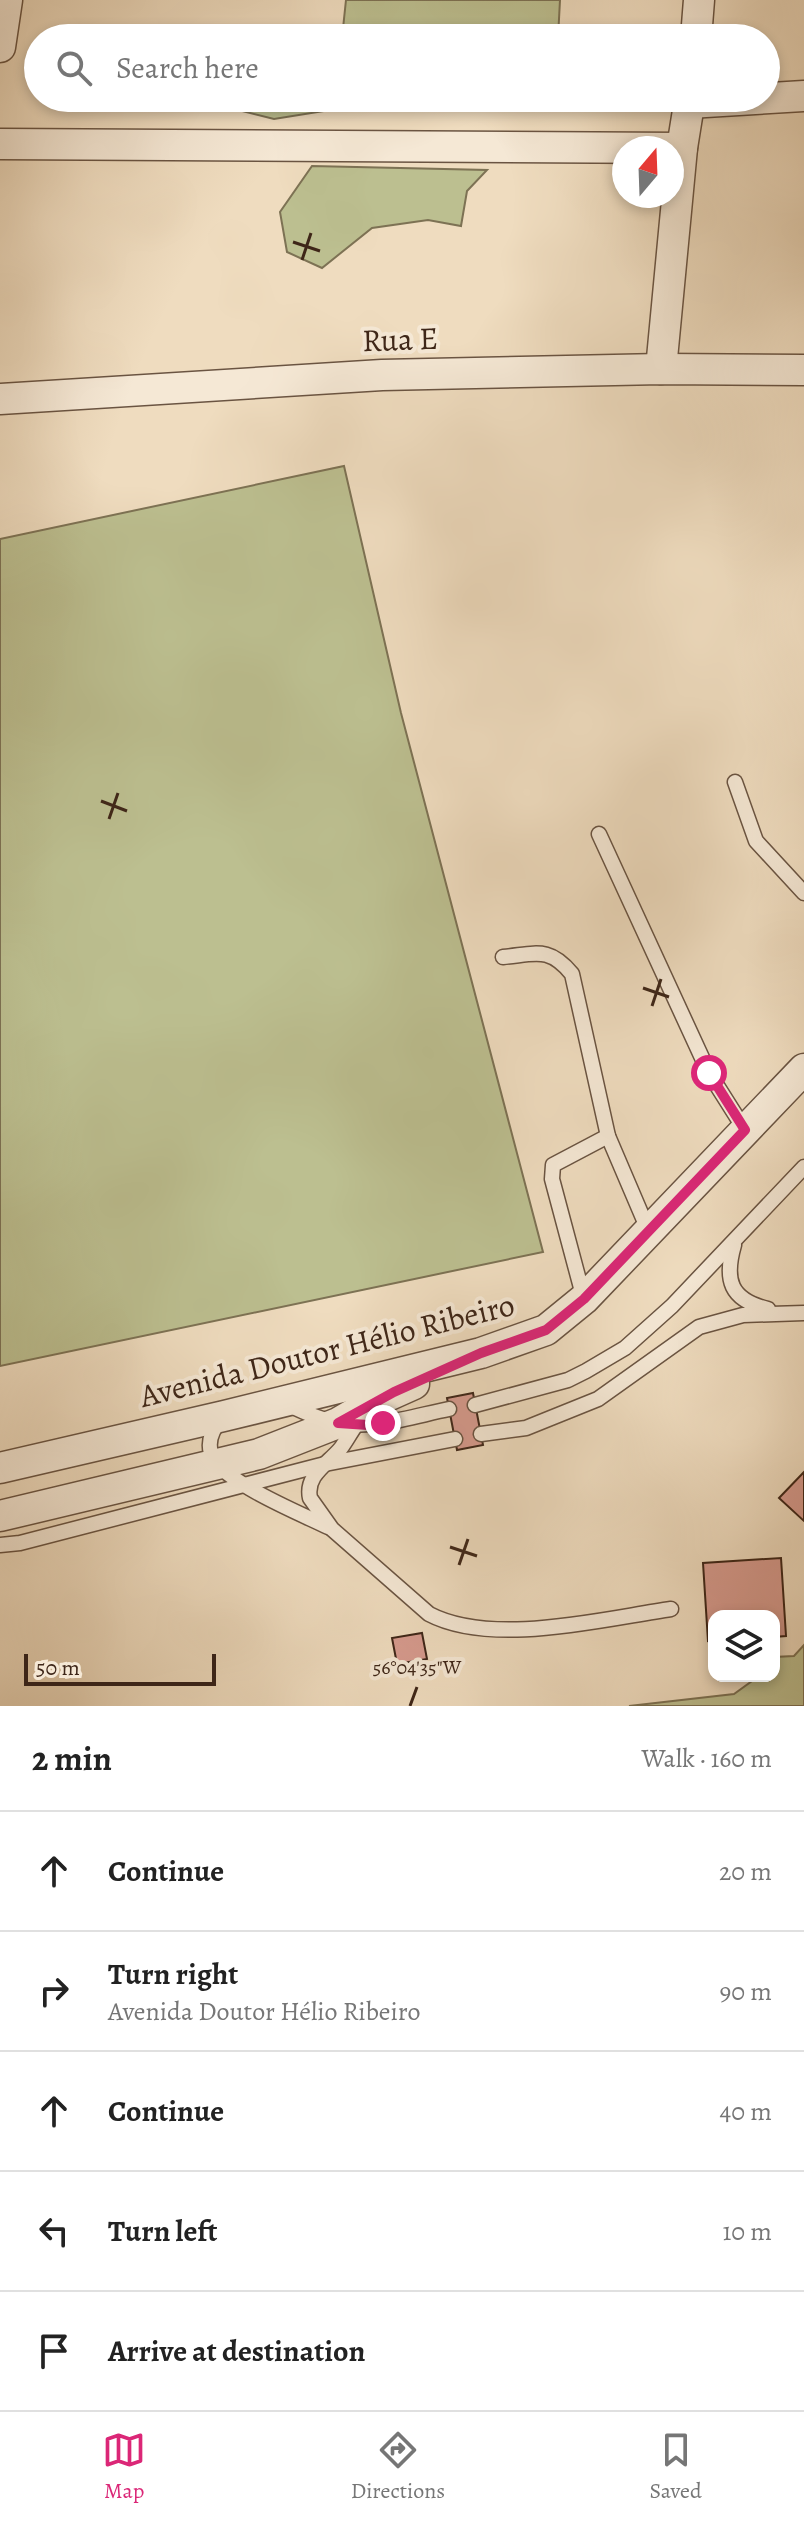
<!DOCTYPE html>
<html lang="en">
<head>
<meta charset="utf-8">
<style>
	:root { --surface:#fff; --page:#f6f6f6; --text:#222; --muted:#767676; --line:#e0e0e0; --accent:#db2777 }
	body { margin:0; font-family:Alegreya,serif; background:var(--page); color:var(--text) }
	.controls { position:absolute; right:24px; bottom:24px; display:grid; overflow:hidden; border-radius:16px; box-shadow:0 4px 12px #0003 }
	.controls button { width:72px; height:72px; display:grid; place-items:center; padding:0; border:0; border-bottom:2px solid var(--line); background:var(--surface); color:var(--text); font:40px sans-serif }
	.compass { position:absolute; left:612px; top:136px; width:72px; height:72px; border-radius:50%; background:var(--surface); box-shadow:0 4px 12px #0003; rotate:19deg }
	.scale { position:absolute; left:24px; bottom:20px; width:192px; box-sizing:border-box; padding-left:8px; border:4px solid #3e2618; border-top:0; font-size:22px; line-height:28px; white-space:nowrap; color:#3e2618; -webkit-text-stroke:6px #f5e8d5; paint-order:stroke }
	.stop { position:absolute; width:24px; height:24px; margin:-18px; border:6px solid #db2777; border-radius:50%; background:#fff }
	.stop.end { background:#db2777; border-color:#fff; box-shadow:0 2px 8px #0008 }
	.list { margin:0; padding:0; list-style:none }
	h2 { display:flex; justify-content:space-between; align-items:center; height:104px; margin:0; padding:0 32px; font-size:34px }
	h2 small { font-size:26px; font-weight:400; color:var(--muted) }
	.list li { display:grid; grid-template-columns:52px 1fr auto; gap:24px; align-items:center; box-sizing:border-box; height:120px; padding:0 32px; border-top:2px solid var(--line) }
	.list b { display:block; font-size:30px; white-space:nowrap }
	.list p { margin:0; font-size:26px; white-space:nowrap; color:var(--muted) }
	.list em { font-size:26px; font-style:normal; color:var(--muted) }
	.icon { flex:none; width:44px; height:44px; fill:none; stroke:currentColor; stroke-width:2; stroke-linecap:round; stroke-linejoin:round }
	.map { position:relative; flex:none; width:804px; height:1706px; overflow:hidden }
	.search { position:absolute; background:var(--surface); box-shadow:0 4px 12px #0003; left:24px; right:24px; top:24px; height:88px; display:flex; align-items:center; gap:20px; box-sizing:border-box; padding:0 28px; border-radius:44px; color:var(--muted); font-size:30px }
	.sheet { height:704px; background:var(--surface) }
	nav { display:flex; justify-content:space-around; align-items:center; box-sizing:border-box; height:112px; border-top:2px solid var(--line); background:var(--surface); font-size:22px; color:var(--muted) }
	nav a { display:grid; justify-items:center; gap:4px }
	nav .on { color:var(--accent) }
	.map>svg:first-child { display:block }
	.green { fill:#bcbf90; stroke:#7d7254; stroke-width:2 }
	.building { fill:#d79b8f; stroke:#3e2618; stroke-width:2 }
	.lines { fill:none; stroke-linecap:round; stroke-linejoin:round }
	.lane-casing { stroke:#6a5442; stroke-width:17 }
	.street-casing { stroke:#6a5442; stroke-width:33 }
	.lane { stroke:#f5e8d5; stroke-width:14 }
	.street { stroke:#f5e8d5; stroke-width:30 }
	.route { stroke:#db2777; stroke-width:10 }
	.ticks { fill:none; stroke:#3e2618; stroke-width:3 }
	.labels { text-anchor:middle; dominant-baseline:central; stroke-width:8; stroke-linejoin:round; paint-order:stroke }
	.street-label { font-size:32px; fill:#3e2618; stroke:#f5e8d5 }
	.ticks-label { font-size:20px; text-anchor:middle; fill:#3e2618; stroke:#f5e8d5; stroke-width:8; stroke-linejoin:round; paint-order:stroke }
</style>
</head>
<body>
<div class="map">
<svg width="804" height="1706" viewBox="0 0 804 1706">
	<rect width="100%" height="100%" fill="#efdcbf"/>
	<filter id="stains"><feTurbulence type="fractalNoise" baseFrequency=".0025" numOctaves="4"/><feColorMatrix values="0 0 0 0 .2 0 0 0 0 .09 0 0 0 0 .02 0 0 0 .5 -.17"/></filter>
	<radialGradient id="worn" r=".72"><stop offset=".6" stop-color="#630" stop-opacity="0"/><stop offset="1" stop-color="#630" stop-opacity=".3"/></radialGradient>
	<g class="green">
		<path d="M346,0H560L558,38H342Z"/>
		<path d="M205,98H405L274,119L202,101Z"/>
		<path d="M312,166L487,170L467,191L461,226L428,220L372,228L322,268L287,252L280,212Z"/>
		<path d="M344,466L401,713L543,1252L0,1366V539Z"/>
		<path d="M804,1645V1706H629L734,1694L759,1676H774V1657L794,1656Z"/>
	</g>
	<g class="building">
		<path d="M473,1393L483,1445L457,1450L447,1398Z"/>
		<path d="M804,1472V1521L779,1498Z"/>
		<path d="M781,1558L786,1636L774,1637V1616H714V1640L708,1641L703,1563Z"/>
		<path d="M422,1633L427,1659L397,1664L392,1638Z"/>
	</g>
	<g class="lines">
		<defs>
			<g id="lane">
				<path d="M735,782L756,841L804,893"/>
				<path d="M599,834L709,1073L745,1130"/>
				<path d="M503,957C536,954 549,946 572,974L608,1136L649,1232"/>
				<path d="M734,1245C724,1280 730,1300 768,1309"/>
				<path d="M584,1299L552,1179L553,1165L608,1136"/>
				<path d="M287,1404C303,1412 323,1421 341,1423C377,1429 414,1416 449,1409"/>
				<path d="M475,1405L568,1380L586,1371L625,1348L672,1306L804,1167"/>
				<path d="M222,1418C214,1427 207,1440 211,1453C219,1481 302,1514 328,1527"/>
				<path d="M356,1425C351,1432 346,1441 341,1448C328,1464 305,1475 310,1498L332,1529L429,1614C492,1647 602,1619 671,1609"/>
				<path d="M481,1434L526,1428L598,1399L699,1327L743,1315L804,1313"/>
				<path d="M0,1545L20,1543L325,1464L455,1439"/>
			</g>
			<g id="street">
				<path d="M696,38L699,0"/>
				<path d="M0,47L7,0"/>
				<path d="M689,103L804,96"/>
				<path d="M0,144L682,148"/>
				<path d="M661,369L682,148L690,98"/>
				<path d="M0,399L382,375L661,369L804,370"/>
				<path d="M0,1468L224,1416L481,1353L546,1330L584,1299L804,1069"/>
				<path d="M0,1516L259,1454L338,1423L376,1401L414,1384"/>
			</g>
		</defs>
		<use href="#lane" class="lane-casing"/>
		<use href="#street" class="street-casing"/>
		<use href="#lane" class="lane"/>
		<use href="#street" class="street"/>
	</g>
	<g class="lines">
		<path class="route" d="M383,1423L368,1425L338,1423L394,1392L481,1353L546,1330L584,1299L745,1130L709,1073"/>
	</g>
	<path class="ticks" d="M293,242L320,251M302,260L311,233M101,801L127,811M109,819L118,793M643,988L669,997M652,1006L661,979M450,1547L477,1556M459,1565L468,1539M410,1706L417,1687"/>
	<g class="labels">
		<g class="street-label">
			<text transform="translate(400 339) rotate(-2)">Rua E</text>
			<text transform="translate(327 1350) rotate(-14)">Avenida Doutor Hélio Ribeiro</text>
		</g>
	</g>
	<g class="ticks-label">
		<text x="417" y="1674">56°04'35"W</text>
	</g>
	<rect width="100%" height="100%" filter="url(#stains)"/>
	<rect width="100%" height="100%" fill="url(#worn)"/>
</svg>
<div class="controls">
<button><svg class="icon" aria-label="layers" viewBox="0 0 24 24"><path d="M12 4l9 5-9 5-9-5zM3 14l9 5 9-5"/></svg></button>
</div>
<svg class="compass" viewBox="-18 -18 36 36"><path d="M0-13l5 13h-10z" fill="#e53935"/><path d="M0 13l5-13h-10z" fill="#767676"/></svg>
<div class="scale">50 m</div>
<div class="stop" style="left:709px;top:1073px"></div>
<div class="stop end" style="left:383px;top:1423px"></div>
<div class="search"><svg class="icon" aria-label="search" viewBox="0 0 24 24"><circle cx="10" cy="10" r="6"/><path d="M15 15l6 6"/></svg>Search here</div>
</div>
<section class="sheet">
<h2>2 min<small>Walk · 160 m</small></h2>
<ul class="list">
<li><svg class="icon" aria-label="ahead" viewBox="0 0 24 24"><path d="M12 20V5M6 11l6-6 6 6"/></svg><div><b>Continue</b></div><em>20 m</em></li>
<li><svg class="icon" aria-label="right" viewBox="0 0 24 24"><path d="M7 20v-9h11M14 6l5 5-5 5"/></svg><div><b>Turn right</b><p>Avenida Doutor Hélio Ribeiro</p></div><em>90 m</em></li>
<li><svg class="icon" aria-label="ahead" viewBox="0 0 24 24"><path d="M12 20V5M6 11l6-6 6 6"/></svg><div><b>Continue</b></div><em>40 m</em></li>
<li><svg class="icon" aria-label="left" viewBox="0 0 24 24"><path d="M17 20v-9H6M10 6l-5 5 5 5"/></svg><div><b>Turn left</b></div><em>10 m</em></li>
<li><svg class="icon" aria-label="arrive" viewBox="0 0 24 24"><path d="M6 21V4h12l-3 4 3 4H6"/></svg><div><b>Arrive at destination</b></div></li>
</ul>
</section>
<nav>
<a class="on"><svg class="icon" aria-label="map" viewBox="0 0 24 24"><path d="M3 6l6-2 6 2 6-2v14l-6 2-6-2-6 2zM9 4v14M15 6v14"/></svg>Map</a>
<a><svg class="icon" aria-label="directions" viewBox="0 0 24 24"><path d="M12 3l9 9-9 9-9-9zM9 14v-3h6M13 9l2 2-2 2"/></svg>Directions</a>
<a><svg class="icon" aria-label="saved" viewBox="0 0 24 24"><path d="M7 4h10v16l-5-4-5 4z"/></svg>Saved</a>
</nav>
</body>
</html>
